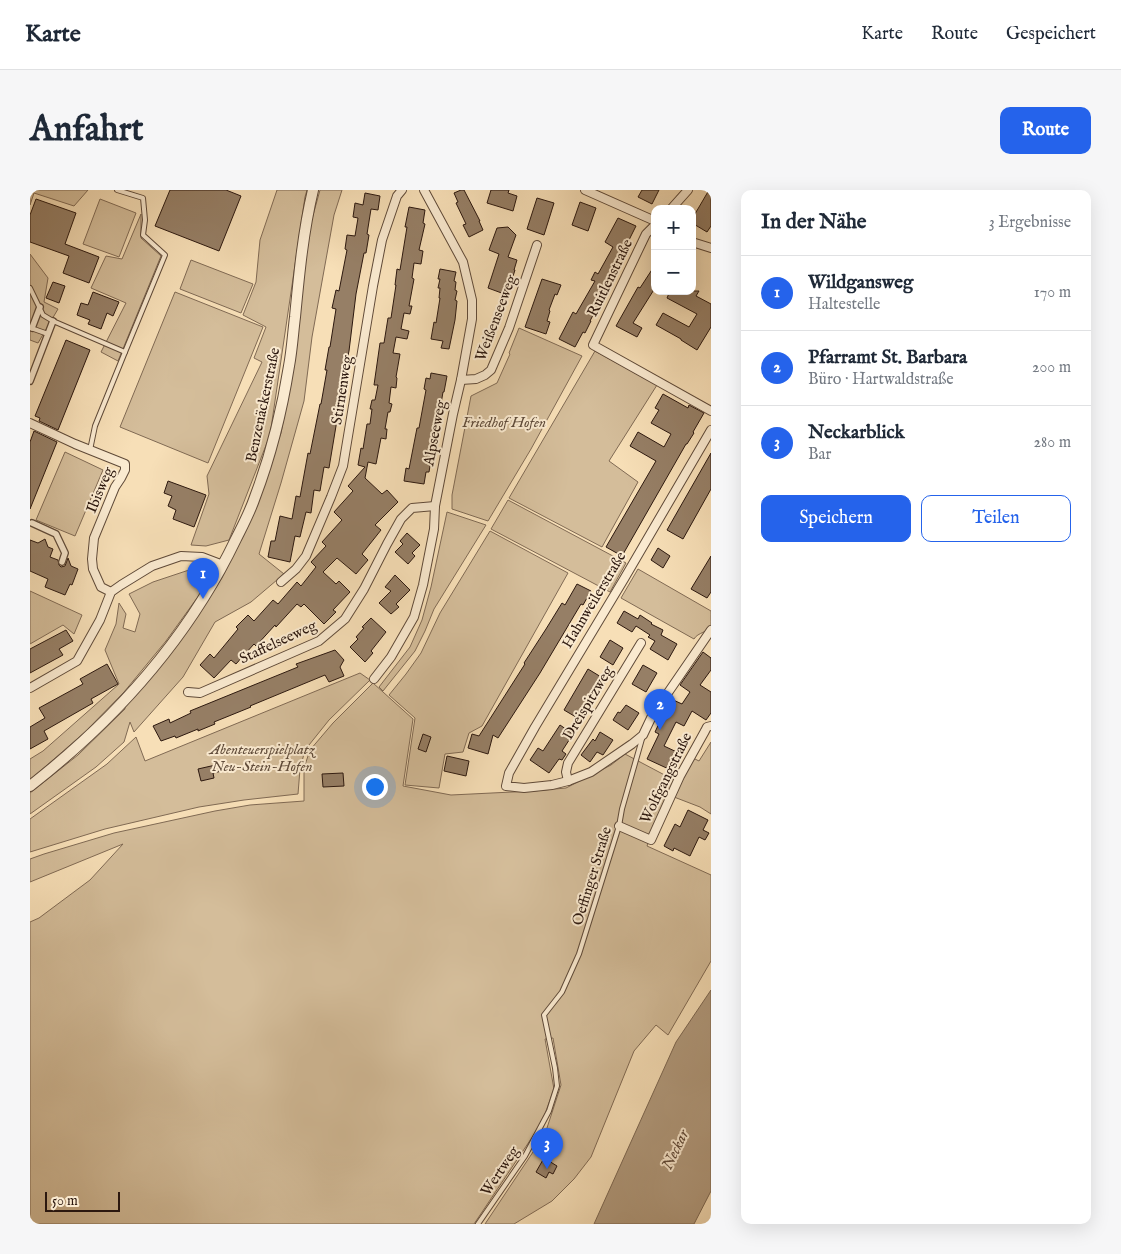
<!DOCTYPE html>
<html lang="de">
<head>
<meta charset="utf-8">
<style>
	:root { --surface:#fff; --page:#f6f6f7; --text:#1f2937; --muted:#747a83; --line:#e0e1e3; --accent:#2563eb }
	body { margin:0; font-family:"IM FELL English",serif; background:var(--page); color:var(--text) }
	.controls { position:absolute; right:15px; top:15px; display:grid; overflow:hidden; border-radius:10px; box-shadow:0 5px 20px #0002 }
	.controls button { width:45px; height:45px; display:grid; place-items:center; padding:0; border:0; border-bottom:1px solid var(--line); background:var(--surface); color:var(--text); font:25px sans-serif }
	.scale { position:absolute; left:15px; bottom:12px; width:75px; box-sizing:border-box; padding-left:5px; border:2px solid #2c180f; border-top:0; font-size:14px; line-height:18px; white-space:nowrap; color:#2c180f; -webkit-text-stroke:4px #faead0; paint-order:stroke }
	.you { position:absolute; left:344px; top:596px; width:18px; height:18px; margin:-12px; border:4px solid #fff; border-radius:50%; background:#1a73e8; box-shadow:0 0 0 8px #1a73e833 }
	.badge { display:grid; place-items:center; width:32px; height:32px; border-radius:50%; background:var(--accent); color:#fff; font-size:16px; font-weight:700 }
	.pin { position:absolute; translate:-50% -41px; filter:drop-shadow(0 1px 2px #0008) }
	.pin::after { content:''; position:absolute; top:26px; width:18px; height:15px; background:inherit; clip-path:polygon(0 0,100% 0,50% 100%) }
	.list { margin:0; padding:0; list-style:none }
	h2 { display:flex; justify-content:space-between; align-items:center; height:65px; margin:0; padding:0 20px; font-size:21px }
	h2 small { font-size:16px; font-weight:400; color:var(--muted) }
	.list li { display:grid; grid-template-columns:32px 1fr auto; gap:15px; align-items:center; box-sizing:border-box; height:75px; padding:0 20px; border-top:1px solid var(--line) }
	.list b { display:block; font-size:19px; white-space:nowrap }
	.list p { margin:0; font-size:16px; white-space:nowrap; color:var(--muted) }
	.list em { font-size:16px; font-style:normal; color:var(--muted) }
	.actions { display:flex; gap:10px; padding:15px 20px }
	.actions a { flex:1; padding:11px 0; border:1px solid var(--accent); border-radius:10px; text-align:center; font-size:18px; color:var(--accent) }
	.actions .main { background:var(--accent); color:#fff }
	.map { position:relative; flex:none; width:681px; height:1034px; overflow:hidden; border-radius:10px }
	header { display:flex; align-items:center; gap:30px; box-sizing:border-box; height:70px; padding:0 25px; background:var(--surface); border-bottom:1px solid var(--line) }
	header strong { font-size:24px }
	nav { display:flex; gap:28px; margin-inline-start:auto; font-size:18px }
	.intro { display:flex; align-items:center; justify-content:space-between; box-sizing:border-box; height:120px; padding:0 30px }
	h1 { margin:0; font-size:35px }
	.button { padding:12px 22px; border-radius:10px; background:var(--accent); color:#fff; font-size:18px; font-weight:700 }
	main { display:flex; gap:30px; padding:0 30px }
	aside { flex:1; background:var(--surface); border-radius:10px; box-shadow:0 5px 20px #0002 }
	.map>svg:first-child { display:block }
	.green { fill:#d4bd9a; stroke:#806a54 }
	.water { fill:#b29b7e; stroke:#7c6752 }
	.building { fill:#967f66; stroke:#2c180f }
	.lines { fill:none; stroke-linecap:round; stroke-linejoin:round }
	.service-casing { stroke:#5f4a39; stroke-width:6 }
	.pedestrian-casing { stroke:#5f4a39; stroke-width:8 }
	.minor-casing { stroke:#5f4a39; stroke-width:10 }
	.tertiary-casing { stroke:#5f4a39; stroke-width:12 }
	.service { stroke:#faead0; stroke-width:4 }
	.pedestrian { stroke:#faead0; stroke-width:5.5 }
	.minor { stroke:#faead0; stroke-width:8 }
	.tertiary { stroke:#faead0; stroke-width:10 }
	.labels { text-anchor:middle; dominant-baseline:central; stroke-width:4; stroke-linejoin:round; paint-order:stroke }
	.street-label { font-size:15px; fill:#2c180f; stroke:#faead0 }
	.park-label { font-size:15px; font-style:italic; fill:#5e4a39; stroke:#faead0 }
	.water-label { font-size:16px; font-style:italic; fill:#624c3b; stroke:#faead0 }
</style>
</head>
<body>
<header>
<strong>Karte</strong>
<nav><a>Karte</a><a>Route</a><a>Gespeichert</a></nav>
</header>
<div class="intro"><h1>Anfahrt</h1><a class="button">Route</a></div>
<main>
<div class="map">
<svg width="681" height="1034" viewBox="0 0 681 1034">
	<rect width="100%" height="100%" fill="#f7dfb7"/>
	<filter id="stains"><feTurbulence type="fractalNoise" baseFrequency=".004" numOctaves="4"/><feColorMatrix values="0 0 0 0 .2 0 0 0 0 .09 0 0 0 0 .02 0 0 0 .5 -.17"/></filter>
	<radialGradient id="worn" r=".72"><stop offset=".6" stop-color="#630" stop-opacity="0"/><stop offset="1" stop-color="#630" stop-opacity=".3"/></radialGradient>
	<g class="green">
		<path d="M0,0H58L44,16L4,3L0,15Z"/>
		<path d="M247,0H277L275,7L240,245L199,350L176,356L161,355L179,304L177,286L232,172L224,168L236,137L213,125L226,92L230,50Z"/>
		<path d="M290,0H312L304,25L282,147L274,211L251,293L229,364L254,384L221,412L185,432L153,487L104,542L100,532L94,552L66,577L0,624V603L48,565L95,519V517L145,458L192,388L209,353L251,243L261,188L277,47Z"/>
		<path d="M70,9L106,23L89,67L53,54Z"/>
		<path d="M111,24V48L131,66L88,171L71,162L96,113L61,98L76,66L92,69Z"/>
		<path d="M0,64L18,88L14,112L28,119L8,153L0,150Z"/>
		<path d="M161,70L223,94L211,123L150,99Z"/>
		<path d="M145,102L233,137L178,273L90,237Z"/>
		<path d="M489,138L552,166L501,259L458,331L422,319V305L441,206L467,193L480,164L479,163Z"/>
		<path d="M565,161L627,195L579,271L608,292L572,357L479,308Z"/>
		<path d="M35,262L73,280L45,346L6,330Z"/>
		<path d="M478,310L596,373L580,402L461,339Z"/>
		<path d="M417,322L456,335L404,419L395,441L385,461L353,501L349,497L380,457L392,430L401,397Z"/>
		<path d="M460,341L538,383L452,536L439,543L433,562L415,564L409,598L375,595L385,528L359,505L376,484L391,463L410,423Z"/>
		<path d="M162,379L174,386L175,397L136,451L94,502L55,542L0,590V569L13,561L89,494L75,460L86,434L89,413L96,424L93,438L105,442L110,424L99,404L123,392Z"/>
		<path d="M608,379L681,421C681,425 681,431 681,435C678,443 668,442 664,449L591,408Z"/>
		<path d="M0,401L52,425L44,444L33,435L0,454Z"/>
		<path d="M330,483L340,490L299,530L275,560L270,579L268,604L214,610L169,617L75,639L0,662V629L77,574L106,547L115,571Z"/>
		<path d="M343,493L383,529L373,596L421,605L503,601L536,598L581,575L595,564L644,590L617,656L681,685V771L638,845L626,835L604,861L561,967L544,989L522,1011L484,1034H455L515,944L531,895L523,848L515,849L524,899L515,924L505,943L444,1034H0V732L9,728L60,690L93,654L0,692V669L14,664L84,643L185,621L220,615L274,611V578L280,560L303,533Z"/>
		<path d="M681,552V624L670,617L644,607L663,568L669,571Z"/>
	</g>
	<path class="water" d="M681,800V1001L664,1034H564L646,852Z"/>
	<g class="building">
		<path d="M140,0H196L211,6L189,61L125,36Z"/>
		<path d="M431,0H434L450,31H449L453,40L439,47L433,35L436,34L426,13L428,12L424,3Z"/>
		<path d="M461,0H479L478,3L487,6L483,21L457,13Z"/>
		<path d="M612,0H629L622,14L608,7Z"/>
		<path d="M679,0H681V36L677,42L662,33V29Z"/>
		<path d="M335,3L350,6L348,20L341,19L337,44L339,45L336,63H334L326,104L319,161L312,193L313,194L299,278L294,277L290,301L284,300L281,323L276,322L270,347L265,346L260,372L238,367L241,351H245L250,326L262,329L266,306L270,307L278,263L280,264L290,214H291L297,180H295L299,157H300L306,119L302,118L306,100L309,101L317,60L315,59L317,45L325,46L328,28L323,27L325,13L333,15Z"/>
		<path d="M507,8L524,13L514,45L497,39Z"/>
		<path d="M6,9L46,23L35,54L69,67L59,93L33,83L39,66L0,52V25Z"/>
		<path d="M550,12L566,18L558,41L542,35Z"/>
		<path d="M379,17L395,20L393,33L395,34L389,60L393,61L391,74L384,73L382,88L384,89L379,116H382L380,124L374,123L371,139L379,141L377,149L366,147L363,163L370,164L366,187L367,188L366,198L361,197L359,213L362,214L360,222H358L355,239H357L356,249L351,248L346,274L338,272L335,288L352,304L357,300L368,312L345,335L351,340L332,364L338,370L326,384L307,368L293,382L306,394L309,391L320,402L303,420L306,422L294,434L274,414L271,417L267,414L246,437L245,435L226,456L224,454L206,474L201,470L184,488L170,475L180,464L184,468L208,439L206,437L218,425L224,431L243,410L248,414L267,392L271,396L286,377L281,372L296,356L292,352L312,330L304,322L323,301L318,296L335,277L328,275L331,258L333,259L337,234H340L342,219H340L342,210H345L348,195H344L350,153H354L358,128H361L366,95H365L367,79L370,80L377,37H375Z"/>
		<path d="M588,28L606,36L588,72L590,73L560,131H561L555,143L553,142L545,157L529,149L543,122L546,124L565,91L561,90L565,82L568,84L583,57L575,52Z"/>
		<path d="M478,37L486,45L478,67L487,70L484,80H485L477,105L458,98L469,64L459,60L467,38Z"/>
		<path d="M625,75V98L603,133L612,138L607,147L586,136L608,97L610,98Z"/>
		<path d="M410,79L426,82L424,91L426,92L425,100L427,101L425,110L427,111L425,130L419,159L411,158L413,151L401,149L404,132L406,133L410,108H409L410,98H408L410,89H408Z"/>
		<path d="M512,89L531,95L527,105L525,104L519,120L520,121L517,131L520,132L516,144L495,137Z"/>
		<path d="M23,92L35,96L29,113L16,108Z"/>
		<path d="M640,101H669L666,106L681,114V137L667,160L651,150V149L626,135L633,123L659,137L667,124L637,108Z"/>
		<path d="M63,102L89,112L83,126L77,123L71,139L58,134L60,130L47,125L51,113L58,115Z"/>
		<path d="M36,150L60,160L28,240L9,231L10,228L5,226Z"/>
		<path d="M401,183L417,186L414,202H413L408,232L406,231L399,270H401L399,282H396L394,294L374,291L376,278L379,279L387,238H389L396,200L394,199L396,188L400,189Z"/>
		<path d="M633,204L658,218L659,215L674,223L663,242L664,243L657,254H656L592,366L576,357L626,271L600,256L608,242L634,257L641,244L621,233L629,220L625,218Z"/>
		<path d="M4,241L27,252L0,319V252Z"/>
		<path d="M681,263V299L653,349L637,340Z"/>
		<path d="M138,291L176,305L164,337L143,329L146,320L138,316L142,306L134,303Z"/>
		<path d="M377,343L390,355L382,363L385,366L378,374L365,362L373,354L370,351Z"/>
		<path d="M15,349L18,357L23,359L20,367L28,370L29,375L31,377L35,376L38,368L41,376L48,379L42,395L40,394L35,405L15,397L18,389L0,381V350L8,353Z"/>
		<path d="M628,358L640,366L633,378L621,370Z"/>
		<path d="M681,366V402L677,408L661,399Z"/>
		<path d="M365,385L380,400L366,414L369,417L361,424L349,413L361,401L355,397Z"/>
		<path d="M547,394L561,401L553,415L551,414L510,483L468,548L463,545L458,564L438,558L442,544L449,546L495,474L494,473L516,439L532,413L535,415Z"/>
		<path d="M594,421L608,429L610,425L622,433L621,434L633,440L631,445L647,454L638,470L620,459L625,451L618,447L620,445L606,436L602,442L587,433Z"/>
		<path d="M341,428L356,442L341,461L343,463L335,472L320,457L328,449L326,447L334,438L332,437Z"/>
		<path d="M36,440L43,451L29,459L33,465L0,483V459Z"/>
		<path d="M580,450L593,458L583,475L570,467Z"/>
		<path d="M305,460L314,470L310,477L314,486L299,492L295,485L220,516L221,517L184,532L185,534L168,541V539L146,548L145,546L131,551L123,536L139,529L140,533L161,523L160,521L268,477L266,474Z"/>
		<path d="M673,462L681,468V480L670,495L681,502V523L676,530L662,521L654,536L646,532L634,556L651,564L643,581L617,569L629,544L625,542L633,525L630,524L641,509L652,514L660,502L650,495Z"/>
		<path d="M77,474L88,494L61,509L63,513L14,541L18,549L0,559V537L15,528L9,518L53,494L50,489Z"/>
		<path d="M613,475L627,483L616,502L602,494Z"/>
		<path d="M558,479L576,490L551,530L534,520Z"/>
		<path d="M596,515L609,523L598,540L583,530L588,522L590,523Z"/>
		<path d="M530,535L543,544L532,561L536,564L532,570L529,569L519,583L500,570L508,558L513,561Z"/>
		<path d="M570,542L583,550L573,565L567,562L560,572L551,565L563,549L565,551Z"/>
		<path d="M393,544L401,547L396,562L388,559Z"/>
		<path d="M417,566L439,571L436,586L414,581Z"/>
		<path d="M190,574L192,581L183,583L184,588L171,591L168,579Z"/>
		<path d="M313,583L314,596L293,597L292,584Z"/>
		<path d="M658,620L678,630L673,640L679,643L675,650L669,647L660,666L644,658L643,661L634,656L645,634L650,637Z"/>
		<path d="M514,968L527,976L523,984L519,982L516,988L506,982Z"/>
	</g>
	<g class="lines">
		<defs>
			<g id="service">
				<path d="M0,98L13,125L23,131L95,162"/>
				<path d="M1,138L18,144"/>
				<path d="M60,260L65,236L95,162L135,65L113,45L115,30L113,8L87,0"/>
				<path d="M448,1034L495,966L519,921L527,896L525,878L514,825L532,802L549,764L589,636L592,619L612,549"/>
			</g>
			<g id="pedestrian">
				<path d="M2,138L10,117"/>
				<path d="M0,191L23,131"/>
				<path d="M2,333L26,344L35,363L32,372"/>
			</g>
			<g id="minor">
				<path d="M555,0L625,31"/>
				<path d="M641,19L658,0"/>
				<path d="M625,35L616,44L563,155L681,221"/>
				<path d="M662,52L681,58"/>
				<path d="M431,190L446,189L455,185L461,180L479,138L507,55"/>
				<path d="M0,233L45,254L95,274V280L91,288L85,297L64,348L62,369L63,379L71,397L81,402"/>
				<path d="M681,240L594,389L505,537L479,583L476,596L494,598L522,595L538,591L561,582L602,554L613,545L622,526L681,440"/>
				<path d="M251,392L266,379L276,366L301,307L313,276L343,96L352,50L367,6L372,0"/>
				<path d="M344,489L361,467L384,427L393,395L404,339L405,316L423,224L431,190L442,129V110L433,72L394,0"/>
				<path d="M0,498L47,471L70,430L81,402L91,395L122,376L151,366L172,367L193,375"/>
				<path d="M158,502L170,503L289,451L315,429L334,399L357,354L371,329L382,318L405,316"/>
				<path d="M538,591L536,582L538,573L611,453"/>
				<path d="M589,636L621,650L650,586L675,541L677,537L681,536"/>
			</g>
			<path id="tertiary" d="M0,596C86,529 159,447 206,349C213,335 220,322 225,307C241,265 252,220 259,176C262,160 263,143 265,127C269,85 273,42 283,0"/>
		</defs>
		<use href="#service" class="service-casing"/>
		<use href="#pedestrian" class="pedestrian-casing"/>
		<use href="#minor" class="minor-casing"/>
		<use href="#tertiary" class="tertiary-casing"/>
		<use href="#service" class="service"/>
		<use href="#pedestrian" class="pedestrian"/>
		<use href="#minor" class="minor"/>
		<use href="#tertiary" class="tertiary"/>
	</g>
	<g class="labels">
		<g class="street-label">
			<text transform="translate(580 88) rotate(-64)">Ruitlenstraße</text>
			<text transform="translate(466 128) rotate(-69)">Weißenseeweg</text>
			<text transform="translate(312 200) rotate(-81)">Stirnenweg</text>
			<text transform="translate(233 215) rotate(-78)">Benzenäckerstraße</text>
			<text transform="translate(405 243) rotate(-79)">Alpseeweg</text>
			<text transform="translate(70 300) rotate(-67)">Ibisweg</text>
			<text transform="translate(564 410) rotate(-59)">Hahnweilerstraße</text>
			<text transform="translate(248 452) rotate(-25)">Staffelseeweg</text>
			<text transform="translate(558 513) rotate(-59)">Dreispitzweg</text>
			<text transform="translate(636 588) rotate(-64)">Wolfgangstraße</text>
			<text transform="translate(562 686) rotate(-73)">Oeffinger Straße</text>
			<text transform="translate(470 981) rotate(-56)">Wertweg</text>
		</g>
		<g class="park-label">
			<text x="474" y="232">Friedhof Hofen</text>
			<text x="232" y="559">Abenteuerspielplatz<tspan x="232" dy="17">Neu-Stein-Hofen</tspan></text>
		</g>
		<g class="water-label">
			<text transform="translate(646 960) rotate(-64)">Neckar</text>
		</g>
	</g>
	<rect width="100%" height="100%" filter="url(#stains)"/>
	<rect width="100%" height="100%" fill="url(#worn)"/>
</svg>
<div class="controls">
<button>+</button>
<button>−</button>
</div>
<div class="scale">50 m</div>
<div class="you"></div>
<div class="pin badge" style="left:173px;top:409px">1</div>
<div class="pin badge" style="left:630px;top:540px">2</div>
<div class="pin badge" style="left:517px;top:979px">3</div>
</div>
<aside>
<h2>In der Nähe<small>3 Ergebnisse</small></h2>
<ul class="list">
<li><span class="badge">1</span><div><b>Wildgansweg</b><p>Haltestelle</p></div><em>170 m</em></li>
<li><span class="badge">2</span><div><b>Pfarramt St. Barbara</b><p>Büro · Hartwaldstraße</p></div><em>200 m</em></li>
<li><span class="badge">3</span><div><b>Neckarblick</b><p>Bar</p></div><em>280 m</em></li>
</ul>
<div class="actions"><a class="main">Speichern</a><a>Teilen</a></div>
</aside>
</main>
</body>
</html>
